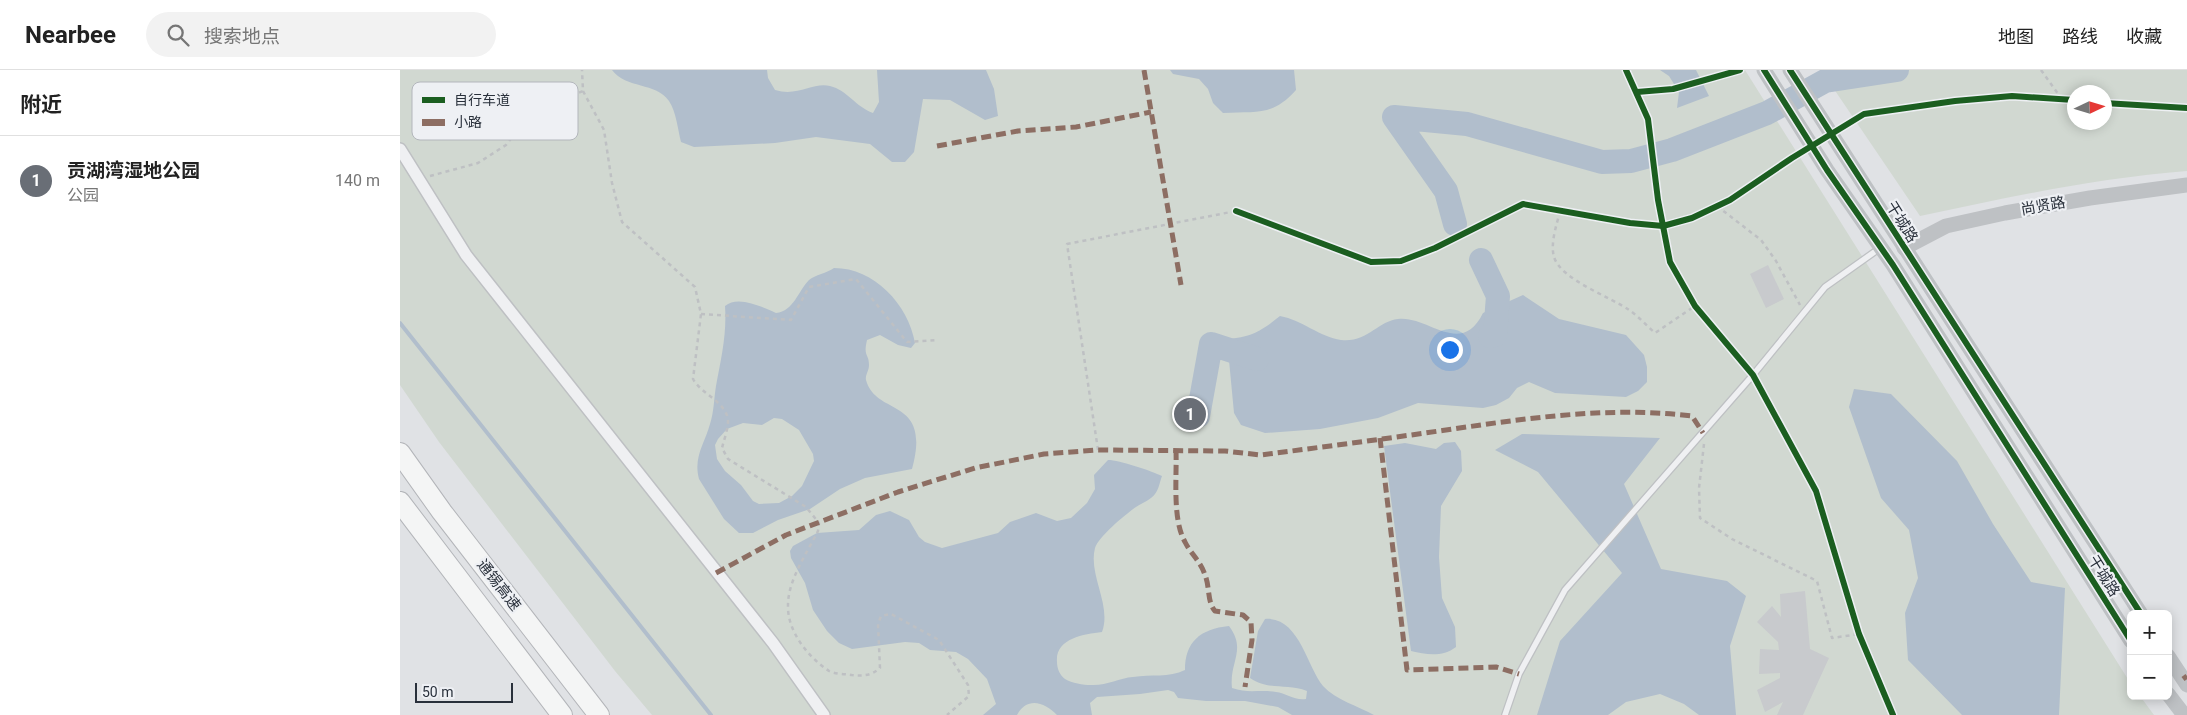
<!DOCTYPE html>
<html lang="zh">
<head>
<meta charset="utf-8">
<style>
	:root { --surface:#fff; --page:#f2f2f2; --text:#222; --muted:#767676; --line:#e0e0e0; --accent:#696e76 }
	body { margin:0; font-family:Roboto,"Noto Sans SC",sans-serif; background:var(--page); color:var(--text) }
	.controls { position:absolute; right:15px; bottom:15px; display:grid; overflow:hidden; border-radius:8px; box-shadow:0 2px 12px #0003 }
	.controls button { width:45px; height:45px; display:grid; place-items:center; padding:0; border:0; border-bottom:1px solid var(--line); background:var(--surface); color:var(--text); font:25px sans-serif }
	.compass { position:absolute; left:1667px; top:15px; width:45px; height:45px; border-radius:50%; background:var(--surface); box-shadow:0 2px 12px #0003; rotate:86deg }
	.scale { position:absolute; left:15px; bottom:12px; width:98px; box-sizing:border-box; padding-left:5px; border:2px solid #29303b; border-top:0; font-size:14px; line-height:18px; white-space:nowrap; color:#29303b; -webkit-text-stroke:4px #eef0f4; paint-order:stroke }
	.you { position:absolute; left:1049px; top:279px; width:18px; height:18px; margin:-12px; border:4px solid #fff; border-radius:50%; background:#1a73e8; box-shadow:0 0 0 8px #1a73e833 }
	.badge { display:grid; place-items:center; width:32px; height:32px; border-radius:50%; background:var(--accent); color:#fff; font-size:16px; font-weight:700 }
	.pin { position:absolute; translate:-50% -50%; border:2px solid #fff; box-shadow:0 1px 5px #0006 }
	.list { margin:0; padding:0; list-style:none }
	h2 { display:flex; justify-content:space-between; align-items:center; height:65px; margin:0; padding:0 20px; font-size:21px }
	h2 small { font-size:16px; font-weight:400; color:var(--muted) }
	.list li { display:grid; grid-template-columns:32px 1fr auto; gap:15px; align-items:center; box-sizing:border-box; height:90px; padding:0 20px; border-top:1px solid var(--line) }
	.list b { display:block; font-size:19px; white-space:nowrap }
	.list p { margin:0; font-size:16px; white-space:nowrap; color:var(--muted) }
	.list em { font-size:16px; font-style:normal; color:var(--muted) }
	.icon { flex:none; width:28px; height:28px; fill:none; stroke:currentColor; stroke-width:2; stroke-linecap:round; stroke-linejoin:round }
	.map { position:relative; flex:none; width:1787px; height:645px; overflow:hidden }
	header { display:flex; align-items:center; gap:30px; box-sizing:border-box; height:70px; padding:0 25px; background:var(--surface); border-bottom:1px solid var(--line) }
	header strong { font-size:24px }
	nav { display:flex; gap:28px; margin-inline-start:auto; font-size:18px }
	.search { width:350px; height:45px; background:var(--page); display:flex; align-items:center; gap:12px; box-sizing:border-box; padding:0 18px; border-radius:28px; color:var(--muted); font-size:19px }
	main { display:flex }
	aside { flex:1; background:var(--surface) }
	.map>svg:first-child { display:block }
	.green { fill:#d1d8d1; fill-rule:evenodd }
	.water { fill:#b1becc; fill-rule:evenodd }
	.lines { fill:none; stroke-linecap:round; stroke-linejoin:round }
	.stream { stroke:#b1becc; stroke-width:4 }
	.river { stroke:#b1becc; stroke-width:24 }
	.building { fill:#c8cacd }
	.lane-casing { stroke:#bec0c3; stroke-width:8 }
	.street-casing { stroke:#bec0c3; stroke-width:14 }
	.highway-casing { stroke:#b3b5b9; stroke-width:22 }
	.path { stroke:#bec0c3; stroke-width:2.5; stroke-dasharray:4 4; stroke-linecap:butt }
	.lane { stroke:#eff0f2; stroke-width:5.5 }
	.street { stroke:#eff0f2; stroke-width:11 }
	.secondary { stroke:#bec1c4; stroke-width:15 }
	.highway { stroke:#f4f5f5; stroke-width:20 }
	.quiet { stroke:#8d6e63; stroke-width:5; stroke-dasharray:10 5; stroke-linecap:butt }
	.cycleway-casing { stroke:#eef0f4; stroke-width:9 }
	.cycleway { stroke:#1b5e20; stroke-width:6 }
	.labels { text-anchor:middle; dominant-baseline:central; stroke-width:4.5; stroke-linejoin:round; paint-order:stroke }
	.street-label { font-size:15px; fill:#29303b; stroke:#eef0f4 }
	.key { fill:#eef0f4; stroke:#b3b6bc; stroke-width:1 }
	.key-label { font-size:14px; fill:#29303b }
</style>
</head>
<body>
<header>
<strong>Nearbee</strong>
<div class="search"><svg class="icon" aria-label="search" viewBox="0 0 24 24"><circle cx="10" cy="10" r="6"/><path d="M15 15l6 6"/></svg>搜索地点</div>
<nav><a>地图</a><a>路线</a><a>收藏</a></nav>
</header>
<main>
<aside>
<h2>附近<small></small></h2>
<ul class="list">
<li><span class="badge">1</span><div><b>贡湖湾湿地公园</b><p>公园</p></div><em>140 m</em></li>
</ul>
</aside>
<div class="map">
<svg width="1787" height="645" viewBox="0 0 1787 645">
	<rect width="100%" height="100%" fill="#e0e2e5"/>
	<g class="green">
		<path d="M0,0H1345L1731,614V626H1740L1754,645H252L215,601L39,372L0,315Z"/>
		<path d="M1421,0H1787V101C1697,108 1609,127 1520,146ZM1674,22H1704V52H1674Z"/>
	</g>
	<g class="water">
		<path d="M212,0H367L368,8L375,20C398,27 413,12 430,16C447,20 456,37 473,43L479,32L477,0H586L594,19L598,46L585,50L550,30L523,29L514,82L505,92H492L470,74L416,67L375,73L294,77L281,72C278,60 276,41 269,31C256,12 226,19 212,0Z"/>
		<path d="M770,0H894L896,20C872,47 856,41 823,43L813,33L808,19L799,9L773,4Z"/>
		<path d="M1260,0H1296L1309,26L1277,38L1279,22L1269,6Z"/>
		<path d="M434,198C474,198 508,234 515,273L511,278L498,275L480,265L467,270C463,287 469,283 469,295C469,301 465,305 466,310C476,347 532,326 512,399L465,408L440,419L410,439L378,450L353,463H339L324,449L299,409C293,387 305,373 310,354C314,342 314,328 316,316C321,289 327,264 325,236C338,225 362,237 376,243C394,241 398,221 409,210C415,205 427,203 434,198ZM374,348L382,349L399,360L413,384L414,391L402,416L392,426L379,433L359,434L353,431L341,415L325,401L317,389L315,375L318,369L327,359L343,353L362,355Z"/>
		<path d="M1123,225L1159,249L1226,265L1244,285L1247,297V312L1238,321L1226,327L1155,323L1129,312L1117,318L1109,328L1096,335L1083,338L1018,333L978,348L920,359L865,363L841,355L834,343L827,269C852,267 861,261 880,246C902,250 920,267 941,270C967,273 978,251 998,249C1028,245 1061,288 1083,243Z"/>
		<path d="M1454,319L1491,324L1557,391L1593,454L1631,512L1665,518L1659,645H1562L1508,590L1505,543L1518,508L1509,460L1481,428L1449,337Z"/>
		<path d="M1122,364L1260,368L1224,414L1261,499L1327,511L1346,526L1330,576L1336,645H1299L1284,634L1260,624L1226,632L1208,645H1137L1160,571L1222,503L1138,402L1095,380Z"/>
		<path d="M1055,372L1061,381L1062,401L1041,436L1039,487L1042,528L1055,557L1056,577C1043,587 1027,585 1011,581L984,376L1005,373L1036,379L1044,373Z"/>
		<path d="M708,390C719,390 752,401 762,406C760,411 759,419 755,424C752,429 742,433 736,437C726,444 699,466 695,478C688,505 712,535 702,562C683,564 655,569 657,592C657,599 660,605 665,609C672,613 683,615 691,615C706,616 719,608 733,607C751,604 769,608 785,600C785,572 800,559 829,556C847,580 829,592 832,618C849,624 860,619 876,622C886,623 895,631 906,629L907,621C887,613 869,621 850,608L858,561L865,549C899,546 907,597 923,616C936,630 958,636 974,645H892L878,637L845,631H806L778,628L774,622L768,620L740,624L697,627L690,633L692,645H657C645,632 627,626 617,645H583L596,634L587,609L568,589L556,582L530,580L519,573L505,572L452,579L439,573L427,561L413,540L405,513L391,488L390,481L393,476L417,463L459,460L476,445L490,441L509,450L519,467L525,472L542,478L598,463L610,452L636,443L657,451L671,448L687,433L695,419L694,405Z"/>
	</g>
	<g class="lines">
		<path class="stream" d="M0,253L311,645"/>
		<g class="river">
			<path d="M1055,154L1046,121L994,47L1067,54L1202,92L1231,91L1272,80L1367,43L1425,11L1497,0"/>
			<path d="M1081,190L1098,226L1095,265L1090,266"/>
			<path d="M798,346L811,274L857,289"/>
		</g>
	</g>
	<g class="building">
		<path d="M1368,195L1384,229L1366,238L1350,204Z"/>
		<path d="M1405,521L1410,579L1429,588L1403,645H1377L1383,632L1365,642L1357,620L1380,608V603L1359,604L1360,579L1379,580L1378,572L1357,552L1372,536L1381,547L1380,524Z"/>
	</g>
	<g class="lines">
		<defs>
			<path id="lane" d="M1105,645L1119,604L1165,520L1353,305L1425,217L1480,178"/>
			<path id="street" d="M0,79L66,185L373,573L424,645"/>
			<g id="highway">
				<path d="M0,383L42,442L199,645"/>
				<path d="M0,432L162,645"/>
			</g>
		</defs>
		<use href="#lane" class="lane-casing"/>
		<use href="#street" class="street-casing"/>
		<use href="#highway" class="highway-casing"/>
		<g class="path">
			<path d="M1641,0L1661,28"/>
			<path d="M183,21L204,60L212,113L222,152L295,217L301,244L293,309C302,325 327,332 328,351C328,359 324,370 322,378L328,389L406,437L419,453L418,461C407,483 388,510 388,535C387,561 408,587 429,601C435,604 445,604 452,605C463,606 471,606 480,598L478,554L481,546L491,544L539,570L568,615L569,626L547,645"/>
			<path d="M30,106L78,93L106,75L133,41L183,21L182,0"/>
			<path d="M1317,136L1361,170L1376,191L1400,235"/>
			<path d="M1160,141C1157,154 1150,173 1154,187C1161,210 1211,227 1229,240C1238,246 1246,255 1255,263L1295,236"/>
			<path d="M301,244L391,250L409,217L456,209L507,272L538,270"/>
			<path d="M1304,374L1299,418L1300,448L1332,469L1417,511L1432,568L1459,564"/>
			<path d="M698,380L667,174L836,141"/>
		</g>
		<use href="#lane" class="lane"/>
		<use href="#street" class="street"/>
		<g class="secondary">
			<path d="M1364,0L1427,100L1493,195L1731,571"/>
			<path d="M1390,0L1741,544"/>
			<path d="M1504,178L1546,156L1605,143L1690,128L1787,115"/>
			<path d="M1768,586L1787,615"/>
			<path d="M1768,624L1784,645"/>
		</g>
		<use href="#highway" class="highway"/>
		<g class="quiet">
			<path d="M744,0L781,215"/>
			<path d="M537,76L618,61L676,57L751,42"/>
			<path d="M980,368L1007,600L1096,597L1119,604"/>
			<path d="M776,380C777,407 772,449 785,472C791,484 801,492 805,505C810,517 807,532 815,541L843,545L851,552L852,570L845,617"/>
			<path d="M316,503L386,465L498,422L575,398L644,384L698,380L825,381L861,385C922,377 984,369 1046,360C1128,348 1209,336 1292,346L1303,363"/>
			<path d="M1783,609L1787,606"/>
		</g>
		<defs>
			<g id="cycleway">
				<path d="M1226,0L1248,49L1258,130L1270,192L1295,236L1353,305L1416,421L1459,564L1493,645"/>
				<path d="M1364,0L1427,100L1493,195L1731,571"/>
				<path d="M1390,0L1741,544"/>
				<path d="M1237,22L1273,19L1340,0"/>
				<path d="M1704,33L1787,38"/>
				<path d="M836,141L971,192L1001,191L1035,178L1123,134L1230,153L1263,156L1292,148L1330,130L1392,88L1464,44L1555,31L1612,26L1674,30"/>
			</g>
		</defs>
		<use href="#cycleway" class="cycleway-casing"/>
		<use href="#cycleway" class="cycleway"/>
	</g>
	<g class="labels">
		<g class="street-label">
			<text transform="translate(1643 136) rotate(-10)">尚贤路</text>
			<text transform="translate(1502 152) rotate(58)">干城路</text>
			<text transform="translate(1704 506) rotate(58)">干城路</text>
			<text transform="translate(99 515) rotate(52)">通锡高速</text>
		</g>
	</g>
	<rect x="12" y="12" width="166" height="58" rx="8" class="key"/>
	<rect x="22" y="27" width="23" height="6" fill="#1b5e20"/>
	<rect x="22" y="49" width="23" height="7" fill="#8d6e63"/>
	<g class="key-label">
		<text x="54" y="35">自行车道</text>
		<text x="54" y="57">小路</text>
	</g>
</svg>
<div class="controls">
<button>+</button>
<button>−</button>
</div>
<svg class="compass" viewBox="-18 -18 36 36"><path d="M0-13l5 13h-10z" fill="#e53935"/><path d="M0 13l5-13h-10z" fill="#767676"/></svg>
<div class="scale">50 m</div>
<div class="you"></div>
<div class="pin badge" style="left:790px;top:344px">1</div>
</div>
</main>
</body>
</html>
